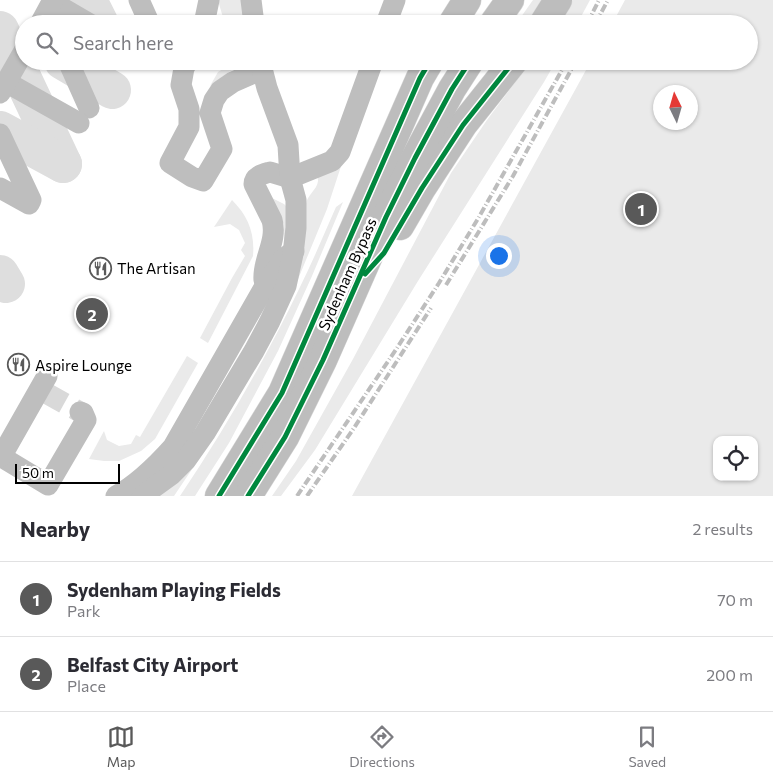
<!DOCTYPE html>
<html lang="en">
<head>
<meta charset="utf-8">
<style>
	:root { --surface:#fff; --page:#f2f2f3; --text:#2b2b33; --muted:#7c7c81; --line:#e1e1e2; --accent:#595959 }
	body { margin:0; font-family:Commissioner,sans-serif; background:var(--page); color:var(--text) }
	.controls { position:absolute; right:15px; bottom:15px; display:grid; overflow:hidden; border-radius:10px; box-shadow:0 1px 4px #0004 }
	.controls button { width:45px; height:45px; display:grid; place-items:center; padding:0; border:0; border-bottom:1px solid var(--line); background:var(--surface); color:var(--text); font:25px sans-serif }
	.compass { position:absolute; left:653px; top:85px; width:45px; height:45px; border-radius:50%; background:var(--surface); box-shadow:0 1px 4px #0004; rotate:355deg }
	.scale { position:absolute; left:15px; bottom:12px; width:105px; box-sizing:border-box; padding-left:5px; border:2px solid #000; border-top:0; font-size:14px; line-height:18px; white-space:nowrap; color:#000; -webkit-text-stroke:4px #fff; paint-order:stroke }
	.you { position:absolute; left:498px; top:255px; width:18px; height:18px; margin:-12px; border:4px solid #fff; border-radius:50%; background:#1a73e8; box-shadow:0 0 0 8px #1a73e833 }
	.badge { display:grid; place-items:center; width:32px; height:32px; border-radius:50%; background:var(--accent); color:#fff; font-size:16px; font-weight:700 }
	.pin { position:absolute; translate:-50% -50%; border:2px solid #fff; box-shadow:0 1px 5px #0006 }
	.list { margin:0; padding:0; list-style:none }
	h2 { display:flex; justify-content:space-between; align-items:center; height:65px; margin:0; padding:0 20px; font-size:21px }
	h2 small { font-size:16px; font-weight:400; color:var(--muted) }
	.list li { display:grid; grid-template-columns:32px 1fr auto; gap:15px; align-items:center; box-sizing:border-box; height:75px; padding:0 20px; border-top:1px solid var(--line) }
	.list b { display:block; font-size:19px; white-space:nowrap }
	.list p { margin:0; font-size:16px; white-space:nowrap; color:var(--muted) }
	.list em { font-size:16px; font-style:normal; color:var(--muted) }
	.icon { flex:none; width:28px; height:28px; fill:none; stroke:currentColor; stroke-width:2; stroke-linecap:round; stroke-linejoin:round }
	.map { position:relative; flex:none; width:773px; height:496px; overflow:hidden }
	.search { position:absolute; background:var(--surface); box-shadow:0 1px 4px #0004; left:15px; right:15px; top:15px; height:55px; display:flex; align-items:center; gap:12px; box-sizing:border-box; padding:0 18px; border-radius:28px; color:var(--muted); font-size:19px }
	.sheet { height:215px; background:var(--surface) }
	nav { display:flex; justify-content:space-around; align-items:center; box-sizing:border-box; height:70px; border-top:1px solid var(--line); background:var(--surface); font-size:14px; color:var(--muted) }
	nav a { display:grid; justify-items:center; gap:2px }
	nav .on { color:var(--accent) }
	.map>svg:first-child { display:block }
	.green { fill:#eaeaea; fill-rule:evenodd }
	.lines { fill:none; stroke-linecap:round; stroke-linejoin:round }
	.taxiway { stroke:#dedede; stroke-width:38 }
	.minor-tunnel { stroke:#d9d9d9; stroke-width:21; stroke-dasharray:21 11; stroke-linecap:butt }
	.highway-casing { stroke:#dbdbdb; stroke-width:29 }
	.minor { stroke:#bebebe; stroke-width:21 }
	.highway { stroke:#bdbdbd; stroke-width:28 }
	.rail { stroke:#bdbdbd; stroke-width:4; stroke-dasharray:8 2.5 1 2.5; stroke-linecap:butt }
	.cycleway-casing { stroke:#fff; stroke-width:8 }
	.cycleway { stroke:#00873e; stroke-width:5 }
	.labels { text-anchor:middle; dominant-baseline:central; stroke-width:5; stroke-linejoin:round; paint-order:stroke }
	.poi-label { font-size:15px; fill:#000; stroke:#fff; text-anchor:start }
	.street-label { font-size:15px; fill:#000; stroke:#fff }
</style>
</head>
<body>
<div class="map">
<svg width="773" height="496" viewBox="0 0 773 496">
	<rect width="100%" height="100%" fill="#fff"/>
	<g class="green">
		<path d="M219,0H243L246,24H225L219,4Z"/>
		<path d="M533,0H544L529,24H516Z"/>
		<path d="M573,0H590L577,24H557Z"/>
		<path d="M625,0H773V496H352L591,61H749V24H612ZM660,92H690V122H660ZM717,440H754V477H717Z"/>
		<path d="M236,61H245L239,67L229,72L210,86L218,72Z"/>
		<path d="M531,61H556L544,82L418,281L315,450L281,496H272L296,461L353,359L451,173L487,120Z"/>
		<path d="M345,154L327,209L294,289L217,432L174,496H156L214,431L306,204C307,195 317,190 318,181C318,178 317,175 317,172Z"/>
		<path d="M270,197L284,204L288,208L285,241L284,240V224Z"/>
		<path d="M232,200C248,216 255,233 253,256L208,343L200,338L232,278L245,256L241,250L245,243L239,230L230,224L214,227Z"/>
		<path d="M343,202L312,276L278,351L229,443L195,496H180C225,429 265,360 300,287C313,261 324,234 336,207Z"/>
		<path d="M187,356L198,363L155,439L141,451L119,461H104L89,459L104,431L107,440L119,446L131,444L136,435L140,437Z"/>
	</g>
	<g class="lines">
		<g class="taxiway">
			<path d="M88,0L100,24"/>
			<path d="M0,30L63,164"/>
			<path d="M63,61L112,90"/>
			<path d="M0,130L63,164"/>
			<path d="M0,274L6,284"/>
		</g>
		<path class="minor-tunnel" d="M46,393L80,412"/>
		<defs>
			<g id="highway">
				<path d="M452,24L467,0"/>
				<path d="M493,24L510,0"/>
				<path d="M543,24L558,0"/>
				<path d="M400,226L422,188L463,125L514,61"/>
				<path d="M219,496L282,393L420,78L430,61"/>
				<path d="M248,496L285,437L323,360L386,217L415,158L452,89L470,61"/>
			</g>
		</defs>
		<use href="#highway" class="highway-casing"/>
		<g class="minor">
			<path d="M139,0L148,20"/>
			<path d="M251,0L254,24"/>
			<path d="M52,2L90,24"/>
			<path d="M40,24L53,0"/>
			<path d="M204,24L209,0"/>
			<path d="M386,24L395,0"/>
			<path d="M68,61L89,108"/>
			<path d="M188,61L184,68L181,85L189,109V127L170,163L192,177L203,181L222,149L210,113L214,100L220,91L233,82L261,70"/>
			<path d="M6,82L79,123"/>
			<path d="M0,93L24,51"/>
			<path d="M0,134L31,200L29,204L0,188"/>
			<path d="M264,280C262,260 278,241 272,220L254,184C254,176 263,174 270,172L290,178L332,161L340,152L373,61"/>
			<path d="M0,456L48,485L86,420L83,413L80,412"/>
			<path d="M1,457L47,376"/>
			<path d="M116,496C138,484 156,466 173,447L265,286L284,258L294,251"/>
			<path d="M142,496L171,475L186,460L205,433L254,351L270,321L286,286L293,254L296,228V200L290,178L288,145L267,88L260,61"/>
		</g>
		<use href="#highway" class="highway"/>
		<g class="rail">
			<path d="M587,24L599,0"/>
			<path d="M595,24L608,0"/>
			<path d="M446,285L513,176L576,61"/>
			<path d="M297,496L397,348L439,283L479,217L567,61"/>
			<path d="M307,496L354,428L431,308"/>
		</g>
		<defs>
			<g id="cycleway">
				<path d="M365,274L384,253L422,188L463,125L514,61"/>
				<path d="M219,496L282,393L420,78L430,61"/>
				<path d="M248,496L285,437L323,360L386,217L415,158L452,89L470,61"/>
			</g>
		</defs>
		<use href="#cycleway" class="cycleway-casing"/>
		<use href="#cycleway" class="cycleway"/>
	</g>
	<defs>
		<symbol id="restaurant-ring" viewBox="-11 -11 22 22"><circle r="9.5" fill="#fff" stroke="#595959" stroke-width="1.5"/><path d="M-5-6h1v4h1v-4h1v4h1v-4h1v5L-1.5 .5V6h-2V.5L-5-1ZM5-6V6H3V1.5H1.5Q1.5-4 5-6Z" fill="#595959"/></symbol>
	</defs>
	<g fill-rule="evenodd">
		<use href="#restaurant-ring" x="88" y="256" width="25" height="25"/>
		<use href="#restaurant-ring" x="6" y="352" width="25" height="25"/>
	</g>
	<g class="labels">
		<g class="poi-label">
			<text x="117" y="268">The Artisan</text>
			<text x="35" y="365">Aspire Lounge</text>
		</g>
		<g class="street-label">
			<text transform="translate(347 274) rotate(-66)">Sydenham Bypass</text>
		</g>
	</g>
</svg>
<div class="controls">
<button><svg class="icon" aria-label="locate" viewBox="0 0 24 24"><circle cx="12" cy="12" r="6"/><path d="M12 2v4M12 18v4M2 12h4M18 12h4"/></svg></button>
</div>
<svg class="compass" viewBox="-18 -18 36 36"><path d="M0-13l5 13h-10z" fill="#e53935"/><path d="M0 13l5-13h-10z" fill="#7c7c81"/></svg>
<div class="scale">50 m</div>
<div class="you"></div>
<div class="pin badge" style="left:641px;top:209px">1</div>
<div class="pin badge" style="left:92px;top:314px">2</div>
<div class="search"><svg class="icon" aria-label="search" viewBox="0 0 24 24"><circle cx="10" cy="10" r="6"/><path d="M15 15l6 6"/></svg>Search here</div>
</div>
<section class="sheet">
<h2>Nearby<small>2 results</small></h2>
<ul class="list">
<li><span class="badge">1</span><div><b>Sydenham Playing Fields</b><p>Park</p></div><em>70 m</em></li>
<li><span class="badge">2</span><div><b>Belfast City Airport</b><p>Place</p></div><em>200 m</em></li>
</ul>
</section>
<nav>
<a class="on"><svg class="icon" aria-label="map" viewBox="0 0 24 24"><path d="M3 6l6-2 6 2 6-2v14l-6 2-6-2-6 2zM9 4v14M15 6v14"/></svg>Map</a>
<a><svg class="icon" aria-label="directions" viewBox="0 0 24 24"><path d="M12 3l9 9-9 9-9-9zM9 14v-3h6M13 9l2 2-2 2"/></svg>Directions</a>
<a><svg class="icon" aria-label="saved" viewBox="0 0 24 24"><path d="M7 4h10v16l-5-4-5 4z"/></svg>Saved</a>
</nav>
</body>
</html>
